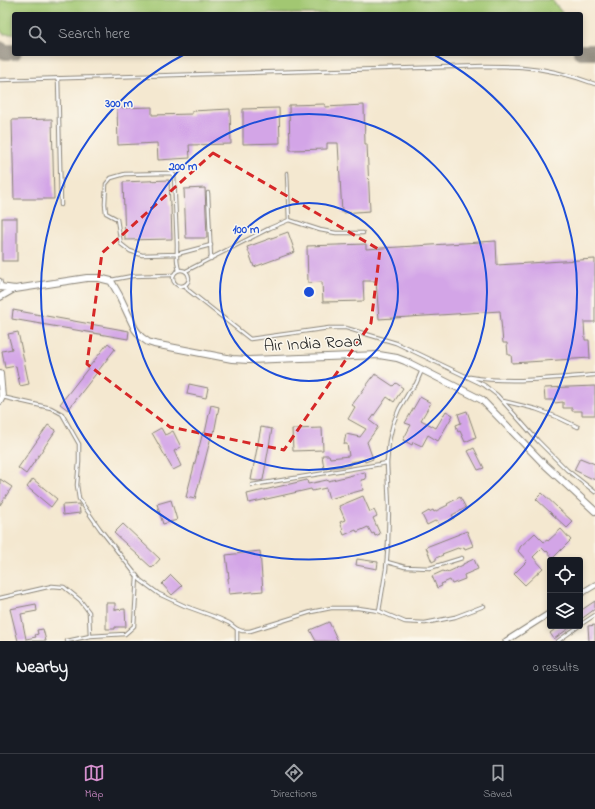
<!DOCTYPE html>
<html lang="en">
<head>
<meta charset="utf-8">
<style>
	:root { --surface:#171b24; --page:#242831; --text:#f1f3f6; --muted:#9ea1a6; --line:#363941; --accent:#d690ce }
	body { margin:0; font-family:"Indie Flower",sans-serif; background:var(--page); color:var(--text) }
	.controls { position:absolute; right:12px; bottom:12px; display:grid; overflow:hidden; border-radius:4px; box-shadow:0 2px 6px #0003 }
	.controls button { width:36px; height:36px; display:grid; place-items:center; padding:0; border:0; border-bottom:1px solid var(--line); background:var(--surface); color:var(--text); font:20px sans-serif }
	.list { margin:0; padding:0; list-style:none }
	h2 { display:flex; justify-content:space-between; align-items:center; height:52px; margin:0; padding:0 16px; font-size:17px }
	h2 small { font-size:13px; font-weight:400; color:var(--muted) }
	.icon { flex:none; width:22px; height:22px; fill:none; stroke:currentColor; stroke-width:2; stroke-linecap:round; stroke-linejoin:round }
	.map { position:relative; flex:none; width:595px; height:641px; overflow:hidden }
	.search { position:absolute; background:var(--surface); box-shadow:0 2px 6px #0003; left:12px; right:12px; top:12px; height:44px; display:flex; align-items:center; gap:10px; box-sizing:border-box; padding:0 14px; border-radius:4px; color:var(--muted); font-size:15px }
	.sheet { height:112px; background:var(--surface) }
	nav { display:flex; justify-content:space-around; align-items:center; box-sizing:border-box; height:56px; border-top:1px solid var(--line); background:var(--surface); font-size:11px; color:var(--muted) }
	nav a { display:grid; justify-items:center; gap:2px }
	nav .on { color:var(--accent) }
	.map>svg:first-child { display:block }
	.green { fill:#a2c772; stroke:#5f7247 }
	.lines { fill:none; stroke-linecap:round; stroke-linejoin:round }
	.taxiway { stroke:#888276; stroke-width:16 }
	.building { fill:#d3a5e7 }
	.service-casing { stroke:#888276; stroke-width:4.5 }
	.minor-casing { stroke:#888276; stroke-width:7 }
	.tertiary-casing { stroke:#888276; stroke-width:8 }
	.service { stroke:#fff; stroke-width:2.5 }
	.minor { stroke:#fff; stroke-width:5 }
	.tertiary { stroke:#fff; stroke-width:6 }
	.marked { fill:none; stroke:#d62828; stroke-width:3; stroke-dasharray:8 5; stroke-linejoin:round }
	.ring { fill:none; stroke:#1d4ed8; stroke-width:2 }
	.labels { text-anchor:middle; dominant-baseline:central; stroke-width:3; stroke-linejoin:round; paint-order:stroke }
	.street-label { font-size:17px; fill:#1c1c1c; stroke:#fbf7ec }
	.centre { fill:#1d4ed8; stroke:#fbf7ec; stroke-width:2 }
	.ring-label { font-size:12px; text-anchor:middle; font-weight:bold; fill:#1d4ed8; stroke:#fbf7ec; stroke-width:3; stroke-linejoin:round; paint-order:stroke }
</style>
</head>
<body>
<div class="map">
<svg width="595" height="641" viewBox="0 0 595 641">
	<rect width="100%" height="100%" fill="#fbf7ec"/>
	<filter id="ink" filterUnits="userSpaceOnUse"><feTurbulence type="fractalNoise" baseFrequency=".025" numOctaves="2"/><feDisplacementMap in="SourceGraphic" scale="8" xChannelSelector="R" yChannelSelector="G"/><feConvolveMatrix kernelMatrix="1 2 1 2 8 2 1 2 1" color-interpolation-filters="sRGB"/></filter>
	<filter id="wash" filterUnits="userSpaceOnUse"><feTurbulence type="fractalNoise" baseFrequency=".012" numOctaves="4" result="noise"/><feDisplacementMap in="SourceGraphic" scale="16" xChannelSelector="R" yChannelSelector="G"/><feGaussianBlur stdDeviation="0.9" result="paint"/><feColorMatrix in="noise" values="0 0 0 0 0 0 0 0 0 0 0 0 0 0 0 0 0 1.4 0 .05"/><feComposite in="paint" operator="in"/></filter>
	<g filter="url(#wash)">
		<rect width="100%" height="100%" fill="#f4e8d0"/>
		<path class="green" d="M0,0H552L563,14H14V34H3L0,29Z"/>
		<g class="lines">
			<g class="taxiway">
				<path d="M0,49L5,52H14"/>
				<path d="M581,52H595"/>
			</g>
		</g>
		<g id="blocks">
			<g class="building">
				<path d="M325,104V107L364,105L365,144H367L370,211L342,213L338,143H327V149L290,150L289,105Z"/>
				<path d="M152,107V115L192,114V111L230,109L231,144L189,145L190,158L158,160L157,143L118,145L117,108Z"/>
				<path d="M279,108L280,143L243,144V109Z"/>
				<path d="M52,119L54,199H14L12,120Z"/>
				<path d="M169,180L170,206H171L172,239L125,240L123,182Z"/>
				<path d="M205,188L207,238H186L184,189Z"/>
				<rect x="2" y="218" width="15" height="43"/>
				<path d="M288,232L295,252L254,267L247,247Z"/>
				<path d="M496,241L497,265L595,259V322H584L585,340H589L590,358L512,363L511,355H508L507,343H503L500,311L379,319L376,281H363L364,301L323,302L322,282L308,283L307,246L366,244V249Z"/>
				<path d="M13,310L129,331L128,339L12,319Z"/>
				<path d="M18,332L29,384L20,386L16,366L5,368L2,351L12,349L8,334Z"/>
				<path d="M108,343L115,349L68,410L60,404Z"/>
				<path d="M375,374L393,386L396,383L403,388L394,402L387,397L370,421L378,427L367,442L373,459L365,462L364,460L350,462L351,465L324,469L322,455H329L330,458L349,456L347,444H344L346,434L360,437L366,429L348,419L355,407L352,405Z"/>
				<path d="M189,384L208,388L206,398L187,394Z"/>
				<path d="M595,386V415H582V411H572V408H563V402L554,403V400H545L544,388Z"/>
				<path d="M420,397L431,403L421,420L436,428L446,411L453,415L438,441L428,435L422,446L413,442L412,445L403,440L411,425L405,423Z"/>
				<path d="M211,405L219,407L214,433H212L195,499L186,497L203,432L205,433Z"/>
				<path d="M467,411L476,437L465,442L460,431L458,432L456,425L461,423L458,414Z"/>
				<path d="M48,425L56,430L26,474L18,468Z"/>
				<path d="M261,427L272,429L263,480L259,481L251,480Z"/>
				<path d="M161,428L165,435L173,431L181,447L174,451L181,466L173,470L152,433Z"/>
				<path d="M322,428L323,450L293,451L292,429Z"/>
				<path d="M474,448L484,468L478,470L468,451Z"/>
				<path d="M580,458L595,464V480L574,470Z"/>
				<path d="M365,472L366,479L361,480L363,490L329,499L326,488L312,491L311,489L249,503L247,494L307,480L308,484L327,480L328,481Z"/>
				<path d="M0,479L12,487L0,505Z"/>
				<path d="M33,479L57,499L51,507L27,487Z"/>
				<path d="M542,493L573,522L567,528L536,499Z"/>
				<path d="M363,496L370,512L374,510L377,516L373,518L380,534L375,536L374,533L372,534L368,527L357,532L356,530L344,535L342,530H343L340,522L345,520L339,506Z"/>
				<path d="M460,497L466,508L452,515L454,518L439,525L437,520L427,525L422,515L429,511V512L433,510L434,512L448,505L447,504Z"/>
				<path d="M171,500L177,520L163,524L157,504Z"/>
				<path d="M79,504L80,513L63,515L62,505Z"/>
				<path d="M123,524L160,559L152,568L114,533Z"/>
				<path d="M561,529L571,540L553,558L547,551L546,552L542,548L533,557L543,568L525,585L514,574L527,561L518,551L520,548V547L535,533L544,542L547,540L548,541Z"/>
				<path d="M467,531L473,546L465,549L464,547L459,549L458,548L442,554L443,555L436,558V560L432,562L426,547Z"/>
				<path d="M260,551L263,591L229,594L228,578H229L226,555Z"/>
				<path d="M357,559L378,562L377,569L356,565Z"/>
				<path d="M474,559L478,569L464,575L465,579L452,584L450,580L441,584L442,586L437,588L432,576L443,571L444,572L447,571L448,572L463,565V564Z"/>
				<path d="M171,575L182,586L172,595L162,584Z"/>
				<path d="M595,601V609L580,620V611Z"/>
				<path d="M106,603H115V610L125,609L126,627H115V629H106Z"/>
				<path d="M36,604L37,611L21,614L26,639L36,637L35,635L38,634L37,630L43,629L46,641H18L10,609Z"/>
				<path d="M329,622L338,641H316L310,630Z"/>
				<path d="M595,625V641H589L588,626Z"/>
				<path d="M559,626H572L554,639L550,633Z"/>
			</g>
		</g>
	</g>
	<g filter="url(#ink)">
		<use href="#blocks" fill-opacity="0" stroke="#888276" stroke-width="1"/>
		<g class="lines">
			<defs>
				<g id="service">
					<path d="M58,78L61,205"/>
					<path d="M0,80L485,66C497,66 510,66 522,67C547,69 571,75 595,84"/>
					<path d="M287,173L289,220"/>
					<path d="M208,193L211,259"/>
					<circle cx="181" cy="278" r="8"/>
					<path d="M179,270C176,262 177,254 177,245L174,175L172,173L125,174L111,178L106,184L105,204L106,213L117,219L121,244L130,251L142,255L177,254L211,245"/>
					<path d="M186,271L270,228L289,220L320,230L336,233H363"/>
					<path d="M0,280L2,287"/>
					<path d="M111,280L132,276L173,275"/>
					<path d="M185,285L188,290L250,339L329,328H346L396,343L484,385L497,395L538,441L567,470L595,492"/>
					<path d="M470,377C511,384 554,378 595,375"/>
					<path d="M2,397L51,408L62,414L79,444V462L77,485L79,499L100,529L140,580L159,594L185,606L218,618L229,623L237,629L242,631H250L311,612L331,608H358L379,611L386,569L388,544L389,507L387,463L389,441L393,424L399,409L409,392L416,384L422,370"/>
					<path d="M503,401L536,409L557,417L578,427"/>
					<path d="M252,485L387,463"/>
					<path d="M387,562L405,567L430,568L462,558"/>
					<path d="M0,598L52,586L64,587L80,600L89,612L90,636"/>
					<path d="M379,611L405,622L425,623L455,617L484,606"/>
					<path d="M580,625L595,615"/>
					<path d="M237,629V641"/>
					<path d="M67,641L90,636L125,634L134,626L137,576"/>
					<path d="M558,641L579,626"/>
				</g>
				<g id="minor">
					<path d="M580,594L595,585"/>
					<path d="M506,641L550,613"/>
				</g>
				<g id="tertiary">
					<path d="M0,287L15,289L87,278H99L111,281L119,295L135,329L141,337L148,342L154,344L232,359L249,360L379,355L397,358L405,361L482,400L542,462L595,511"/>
					<path d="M0,297L14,289"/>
					<path d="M0,374L2,397L0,401"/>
				</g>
			</defs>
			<use href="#service" class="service-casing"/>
			<use href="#minor" class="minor-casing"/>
			<use href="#tertiary" class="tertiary-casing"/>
			<use href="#service" class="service"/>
			<use href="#minor" class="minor"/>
			<use href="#tertiary" class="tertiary"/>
		</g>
	</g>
	<path class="marked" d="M213,153L380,250L371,323L284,450L170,427L87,364L102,253Z"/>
	<g class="ring">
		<circle cx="309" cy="292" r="89"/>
		<circle cx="309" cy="292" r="178"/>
		<path d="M433 54A268 268 0 1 1 185 54"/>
	</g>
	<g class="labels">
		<g class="street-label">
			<text transform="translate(313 344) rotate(-3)">Air India Road</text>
		</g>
	</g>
	<circle cx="309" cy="292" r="6" class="centre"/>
	<g class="ring-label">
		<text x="119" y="107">300 m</text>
		<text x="183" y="170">200 m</text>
		<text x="246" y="233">100 m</text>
	</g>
</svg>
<div class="controls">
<button><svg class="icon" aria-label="locate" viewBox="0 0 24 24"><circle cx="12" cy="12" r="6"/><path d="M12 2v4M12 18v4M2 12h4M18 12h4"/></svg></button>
<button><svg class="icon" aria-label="layers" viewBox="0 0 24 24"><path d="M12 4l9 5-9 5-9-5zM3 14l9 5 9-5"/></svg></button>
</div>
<div class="search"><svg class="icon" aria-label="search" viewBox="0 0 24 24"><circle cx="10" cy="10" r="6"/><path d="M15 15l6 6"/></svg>Search here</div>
</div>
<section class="sheet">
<h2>Nearby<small>0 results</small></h2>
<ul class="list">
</ul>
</section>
<nav>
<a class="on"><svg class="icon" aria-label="map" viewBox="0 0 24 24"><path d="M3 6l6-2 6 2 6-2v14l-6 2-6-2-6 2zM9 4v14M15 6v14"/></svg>Map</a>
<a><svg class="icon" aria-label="directions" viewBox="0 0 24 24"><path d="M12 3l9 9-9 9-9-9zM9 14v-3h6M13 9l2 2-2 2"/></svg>Directions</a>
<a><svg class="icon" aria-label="saved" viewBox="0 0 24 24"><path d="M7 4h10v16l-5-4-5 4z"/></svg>Saved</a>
</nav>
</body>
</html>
